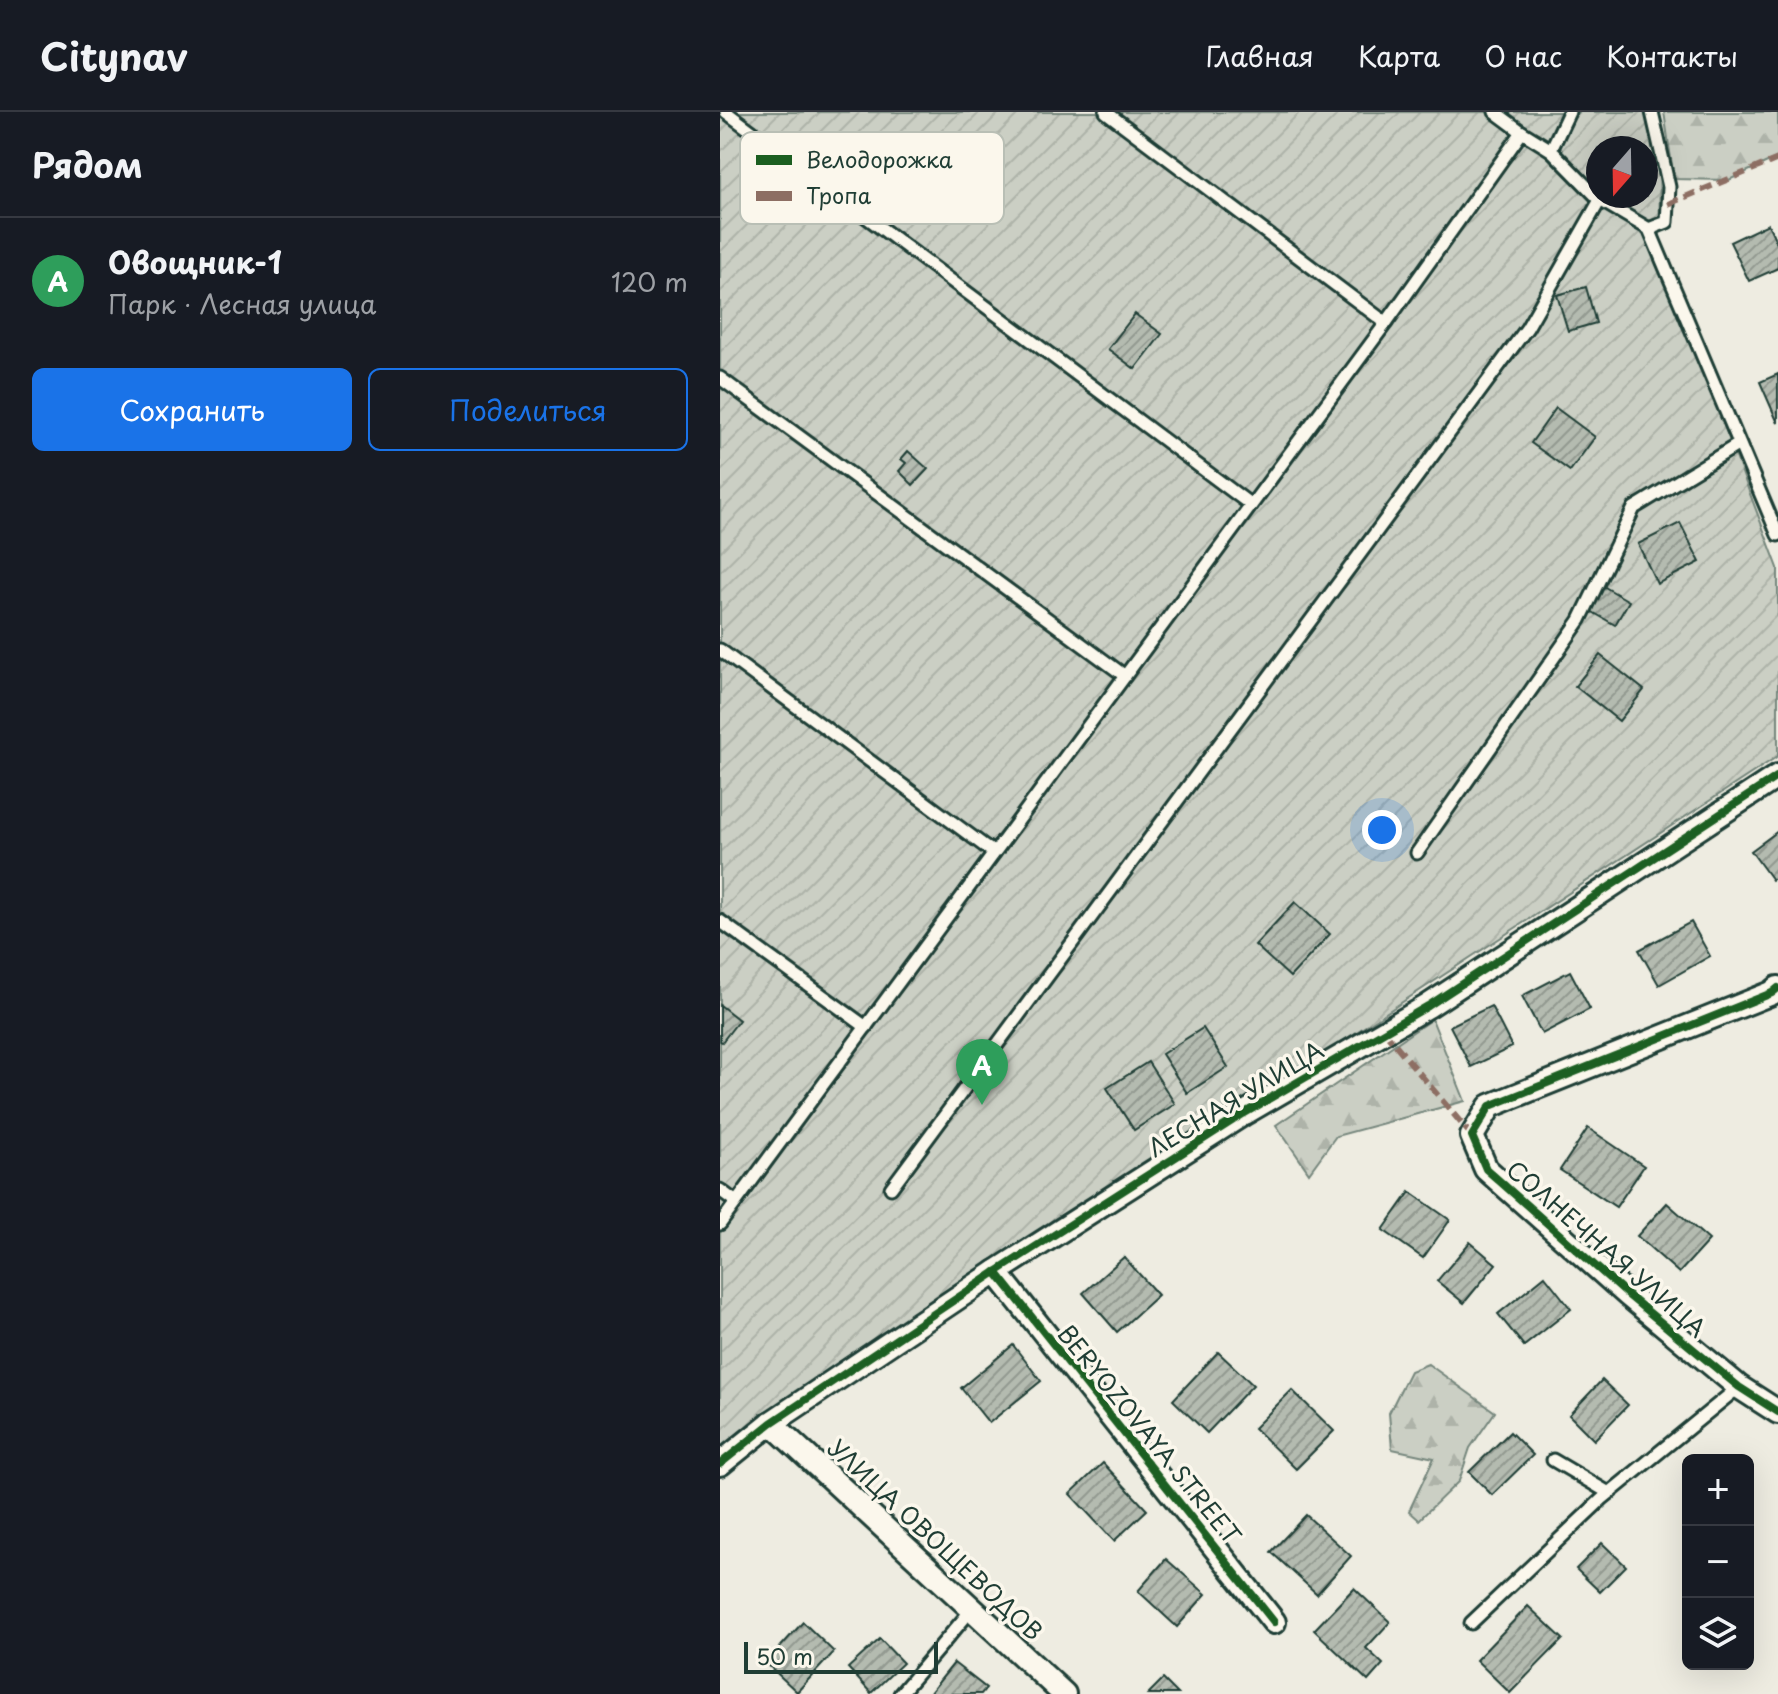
<!DOCTYPE html>
<html lang="ru">
<head>
<meta charset="utf-8">
<style>
	:root { --surface:#171b24; --page:#20242c; --text:#f1f3f6; --muted:#9ea1a6; --line:#363941; --accent:#1a73e8 }
	body { margin:0; font-family:"Playpen Sans",sans-serif; background:var(--page); color:var(--text) }
	.controls { position:absolute; right:24px; bottom:24px; display:grid; overflow:hidden; border-radius:12px; box-shadow:0 8px 32px #0002 }
	.controls button { width:72px; height:72px; display:grid; place-items:center; padding:0; border:0; border-bottom:2px solid var(--line); background:var(--surface); color:var(--text); font:40px sans-serif }
	.compass { position:absolute; left:866px; top:24px; width:72px; height:72px; border-radius:50%; background:var(--surface); box-shadow:0 8px 32px #0002; rotate:200deg }
	.scale { position:absolute; left:24px; bottom:20px; width:194px; box-sizing:border-box; padding-left:8px; border:4px solid #1f3d34; border-top:0; font-size:22px; line-height:28px; white-space:nowrap; color:#1f3d34; -webkit-text-stroke:6px #fbf7ec; paint-order:stroke }
	.you { position:absolute; left:662px; top:718px; width:28px; height:28px; margin:-20px; border:6px solid #fff; border-radius:50%; background:#1a73e8; box-shadow:0 0 0 12px #1a73e833 }
	.badge { display:grid; place-items:center; width:52px; height:52px; border-radius:50%; background:var(--accent); color:#fff; font-size:26px; font-weight:700 }
	.pin { position:absolute; translate:-50% -66px; filter:drop-shadow(0 2px 4px #0008) }
	.pin::after { content:''; position:absolute; top:42px; width:28px; height:24px; background:inherit; clip-path:polygon(0 0,100% 0,50% 100%) }
	.list { margin:0; padding:0; list-style:none }
	h2 { display:flex; justify-content:space-between; align-items:center; height:104px; margin:0; padding:0 32px; font-size:34px }
	h2 small { font-size:26px; font-weight:400; color:var(--muted) }
	.list li { display:grid; grid-template-columns:52px 1fr auto; gap:24px; align-items:center; box-sizing:border-box; height:128px; padding:0 32px; border-top:2px solid var(--line) }
	.list b { display:block; font-size:30px; white-space:nowrap }
	.list p { margin:0; font-size:26px; white-space:nowrap; color:var(--muted) }
	.list em { font-size:26px; font-style:normal; color:var(--muted) }
	.actions { display:flex; gap:16px; padding:24px 32px }
	.actions a { flex:1; padding:18px 0; border:2px solid var(--accent); border-radius:12px; text-align:center; font-size:28px; color:var(--accent) }
	.actions .main { background:var(--accent); color:#fff }
	.icon { flex:none; width:44px; height:44px; fill:none; stroke:currentColor; stroke-width:2; stroke-linecap:round; stroke-linejoin:round }
	.map { position:relative; flex:none; width:1058px; height:1582px; overflow:hidden }
	header { display:flex; align-items:center; gap:48px; box-sizing:border-box; height:112px; padding:0 40px; background:var(--surface); border-bottom:2px solid var(--line) }
	header strong { font-size:38px }
	nav { display:flex; gap:44px; margin-inline-start:auto; font-size:28px }
	main { display:flex }
	aside { flex:1; background:var(--surface) }
	.map>svg:first-child { display:block }
	.forest { fill:url(#forest-firs); stroke:#75867c; stroke-width:2 }
	.garden { fill:url(#garden-furrows); stroke:#75867c; stroke-width:2; fill-rule:evenodd }
	.building { fill:url(#building-hatch); stroke:#1f3d34; stroke-width:2 }
	.lines { fill:none; stroke-linecap:round; stroke-linejoin:round }
	.service-casing { stroke:#1f3d34; stroke-width:17 }
	.minor-casing { stroke:#1f3d34; stroke-width:28 }
	.service { stroke:#fbf7ec; stroke-width:11 }
	.minor { stroke:#fbf7ec; stroke-width:22 }
	.quiet { stroke:#8d6e63; stroke-width:6; stroke-dasharray:12 6; stroke-linecap:butt }
	.cycleway-casing { stroke:#fbf7ec; stroke-width:13 }
	.cycleway { stroke:#1b5e20; stroke-width:8 }
	.labels { text-anchor:middle; dominant-baseline:central; stroke-width:7; stroke-linejoin:round; paint-order:stroke }
	.street-label { font-size:24px; fill:#1f3d34; stroke:#fbf7ec }
	.key { fill:#fbf7ec; stroke:#b9bfb5; stroke-width:2 }
	.key-label { font-size:22px; fill:#1f3d34 }
</style>
</head>
<body>
<header>
<strong>Citynav</strong>
<nav><a>Главная</a><a>Карта</a><a>О нас</a><a>Контакты</a></nav>
</header>
<main>
<aside>
<h2>Рядом<small></small></h2>
<ul class="list">
<li><span class="badge" style="background:#2e9e5b">A</span><div><b>Овощник-1</b><p>Парк · Лесная улица</p></div><em>120 m</em></li>
</ul>
<div class="actions"><a class="main">Сохранить</a><a>Поделиться</a></div>
</aside>
<div class="map">
<svg width="1058" height="1582" viewBox="0 0 1058 1582">
	<defs>
		<pattern id="forest-firs" width="22" height="20" patternUnits="userSpaceOnUse" patternTransform="scale(2)"><rect width="22" height="20" fill="#cbcfc4"/><path d="M5 1l3.5 6h-7zM16 11l3.5 6h-7z" fill="#aeb3a9"/></pattern>
		<pattern id="garden-furrows" width="10" height="10" patternUnits="userSpaceOnUse" patternTransform="scale(2)"><rect width="10" height="10" fill="#cbcfc4"/><path d="M-1 1l2-2M0 10L10 0M9 11l2-2" fill="none" stroke="#aeb3a9"/></pattern>
		<pattern id="building-hatch" width="6" height="6" patternUnits="userSpaceOnUse" patternTransform="scale(2)"><rect width="6" height="6" fill="#b4bbb0"/><path d="M-1 1l2-2M0 6l6-6M5 7l2-2" fill="none" stroke="#929990"/></pattern>
	</defs>
	<rect width="100%" height="100%" fill="#eeece1"/>
	<filter id="ink" filterUnits="userSpaceOnUse"><feTurbulence type="fractalNoise" baseFrequency=".0125" numOctaves="2"/><feDisplacementMap in="SourceGraphic" scale="16" xChannelSelector="R" yChannelSelector="G"/><feConvolveMatrix kernelMatrix="1 2 1 2 8 2 1 2 1" color-interpolation-filters="sRGB"/></filter>
	<g filter="url(#ink)">
		<g class="forest">
			<path d="M944,0H1058V45L1009,68L954,67Z"/>
			<path d="M712,907L745,989L616,1024L589,1061L556,1013Z"/>
			<path d="M708,1252L775,1300L750,1336L739,1369L699,1408L689,1399L714,1346L672,1337L669,1301L690,1259Z"/>
		</g>
		<path class="garden" d="M0,0H939L940,144L1058,456V644L0,1337ZM878,36H926V84H878Z"/>
		<g class="building">
			<path d="M1048,112L1058,133V156L1029,169L1010,130Z"/>
			<path d="M866,175L876,211L848,219L837,183Z"/>
			<path d="M415,202L442,222L415,257L388,237Z"/>
			<path d="M1058,262V311L1040,270Z"/>
			<path d="M836,296L875,325L850,359L811,331Z"/>
			<path d="M188,339L208,357L193,373L179,359L186,351L181,347Z"/>
			<path d="M960,411L980,450L937,472L918,432Z"/>
			<path d="M883,474L909,489L895,513L869,498Z"/>
			<path d="M880,543L924,578L899,609L855,574Z"/>
			<path d="M1058,719V764L1052,768L1031,739Z"/>
			<path d="M575,790L610,822L570,865L535,833Z"/>
			<path d="M971,810L990,844L939,873L919,838Z"/>
			<path d="M850,859L870,897L822,922L802,884Z"/>
			<path d="M0,893L19,908L2,930L0,929Z"/>
			<path d="M771,894L792,935L751,955L730,914Z"/>
			<path d="M483,916L508,955L467,981L442,942Z"/>
			<path d="M428,950L455,992L414,1018L387,976Z"/>
			<path d="M868,1016L924,1054L896,1095L840,1058Z"/>
			<path d="M690,1080L730,1108L703,1146L663,1118Z"/>
			<path d="M947,1091L989,1128L959,1161L917,1124Z"/>
			<path d="M750,1130L776,1152L744,1191L717,1169Z"/>
			<path d="M404,1145L438,1183L397,1220L363,1181Z"/>
			<path d="M825,1164L851,1197L804,1234L778,1202Z"/>
			<path d="M293,1233L321,1269L269,1311L241,1276Z"/>
			<path d="M498,1240L533,1273L487,1321L453,1288Z"/>
			<path d="M882,1268L908,1293L874,1328L849,1303Z"/>
			<path d="M572,1278L614,1319L576,1357L534,1316Z"/>
			<path d="M790,1320L813,1343L772,1383L749,1360Z"/>
			<path d="M383,1351L427,1398L394,1429L350,1382Z"/>
			<path d="M586,1403L631,1444L597,1482L551,1440Z"/>
			<path d="M882,1431L906,1454L880,1480L856,1457Z"/>
			<path d="M446,1447L486,1482L457,1515L418,1479Z"/>
			<path d="M634,1476L670,1510L646,1536L663,1552L648,1569L594,1518Z"/>
			<path d="M808,1494L843,1527L790,1581L756,1548Z"/>
			<path d="M83,1510L114,1540L77,1580L46,1551Z"/>
			<path d="M160,1527L183,1551L151,1581L128,1556Z"/>
			<path d="M234,1551L266,1576L261,1582H209Z"/>
			<path d="M443,1567L458,1582H428Z"/>
		</g>
		<g class="lines">
			<defs>
				<g id="service">
					<path d="M6,0L531,393"/>
					<path d="M386,0L666,211"/>
					<path d="M802,20L831,38L880,88L929,117L1058,423"/>
					<path d="M831,38L849,0"/>
					<path d="M929,117L947,110L949,75L932,0"/>
					<path d="M0,266L405,564"/>
					<path d="M0,538L274,741"/>
					<path d="M697,741L860,508L914,396L1019,332"/>
					<path d="M0,809L146,915"/>
					<path d="M171,1076L807,216L880,88"/>
					<path d="M0,1078L16,1090"/>
					<path d="M0,1112L666,211L802,20L775,0"/>
					<path d="M833,1348L889,1381"/>
					<path d="M751,1511L882,1387L1019,1275"/>
					<path d="M180,1582L253,1496"/>
				</g>
				<g id="minor">
					<path d="M1058,876L1052,881L770,994L752,1024L766,1057L908,1183L1019,1275L1058,1300"/>
					<path d="M276,1160L554,1510"/>
					<path d="M51,1311L344,1582"/>
					<path d="M0,1352L51,1311L276,1160L523,1002L708,894L1058,664"/>
				</g>
			</defs>
			<use href="#service" class="service-casing"/>
			<use href="#minor" class="minor-casing"/>
			<use href="#service" class="service"/>
			<use href="#minor" class="minor"/>
			<g class="quiet">
				<path d="M948,92L1058,47"/>
				<path d="M664,919L752,1024"/>
			</g>
			<defs>
				<g id="cycleway">
					<path d="M1058,876L1052,881L770,994L752,1024L766,1057L908,1183L1019,1275L1058,1300"/>
					<path d="M276,1160L554,1510"/>
					<path d="M0,1352L51,1311L276,1160L523,1002L708,894L1058,664"/>
				</g>
			</defs>
			<use href="#cycleway" class="cycleway-casing"/>
			<use href="#cycleway" class="cycleway"/>
		</g>
	</g>
	<g class="labels">
		<g class="street-label">
			<text transform="translate(515 986) rotate(-31)">ЛЕСНАЯ УЛИЦА</text>
			<text transform="translate(887 1136) rotate(41)">СОЛНЕЧНАЯ УЛИЦА</text>
			<text transform="translate(430 1322) rotate(51)">BERYOZOVAYA STREET</text>
			<text transform="translate(216 1427) rotate(43)">УЛИЦА ОВОЩЕВОДОВ</text>
		</g>
	</g>
	<rect x="20" y="20" width="264" height="92" rx="12" class="key"/>
	<rect x="36" y="43" width="36" height="10" fill="#1b5e20"/>
	<rect x="36" y="79" width="36" height="10" fill="#8d6e63"/>
	<g class="key-label">
		<text x="86" y="56">Велодорожка</text>
		<text x="86" y="92">Тропа</text>
	</g>
</svg>
<div class="controls">
<button>+</button>
<button>−</button>
<button><svg class="icon" aria-label="layers" viewBox="0 0 24 24"><path d="M12 4l9 5-9 5-9-5zM3 14l9 5 9-5"/></svg></button>
</div>
<svg class="compass" viewBox="-18 -18 36 36"><path d="M0-13l5 13h-10z" fill="#e53935"/><path d="M0 13l5-13h-10z" fill="#9ea1a6"/></svg>
<div class="scale">50 m</div>
<div class="you"></div>
<div class="pin badge" style="left:262px;top:993px;background:#2e9e5b">A</div>
</div>
</main>
</body>
</html>
